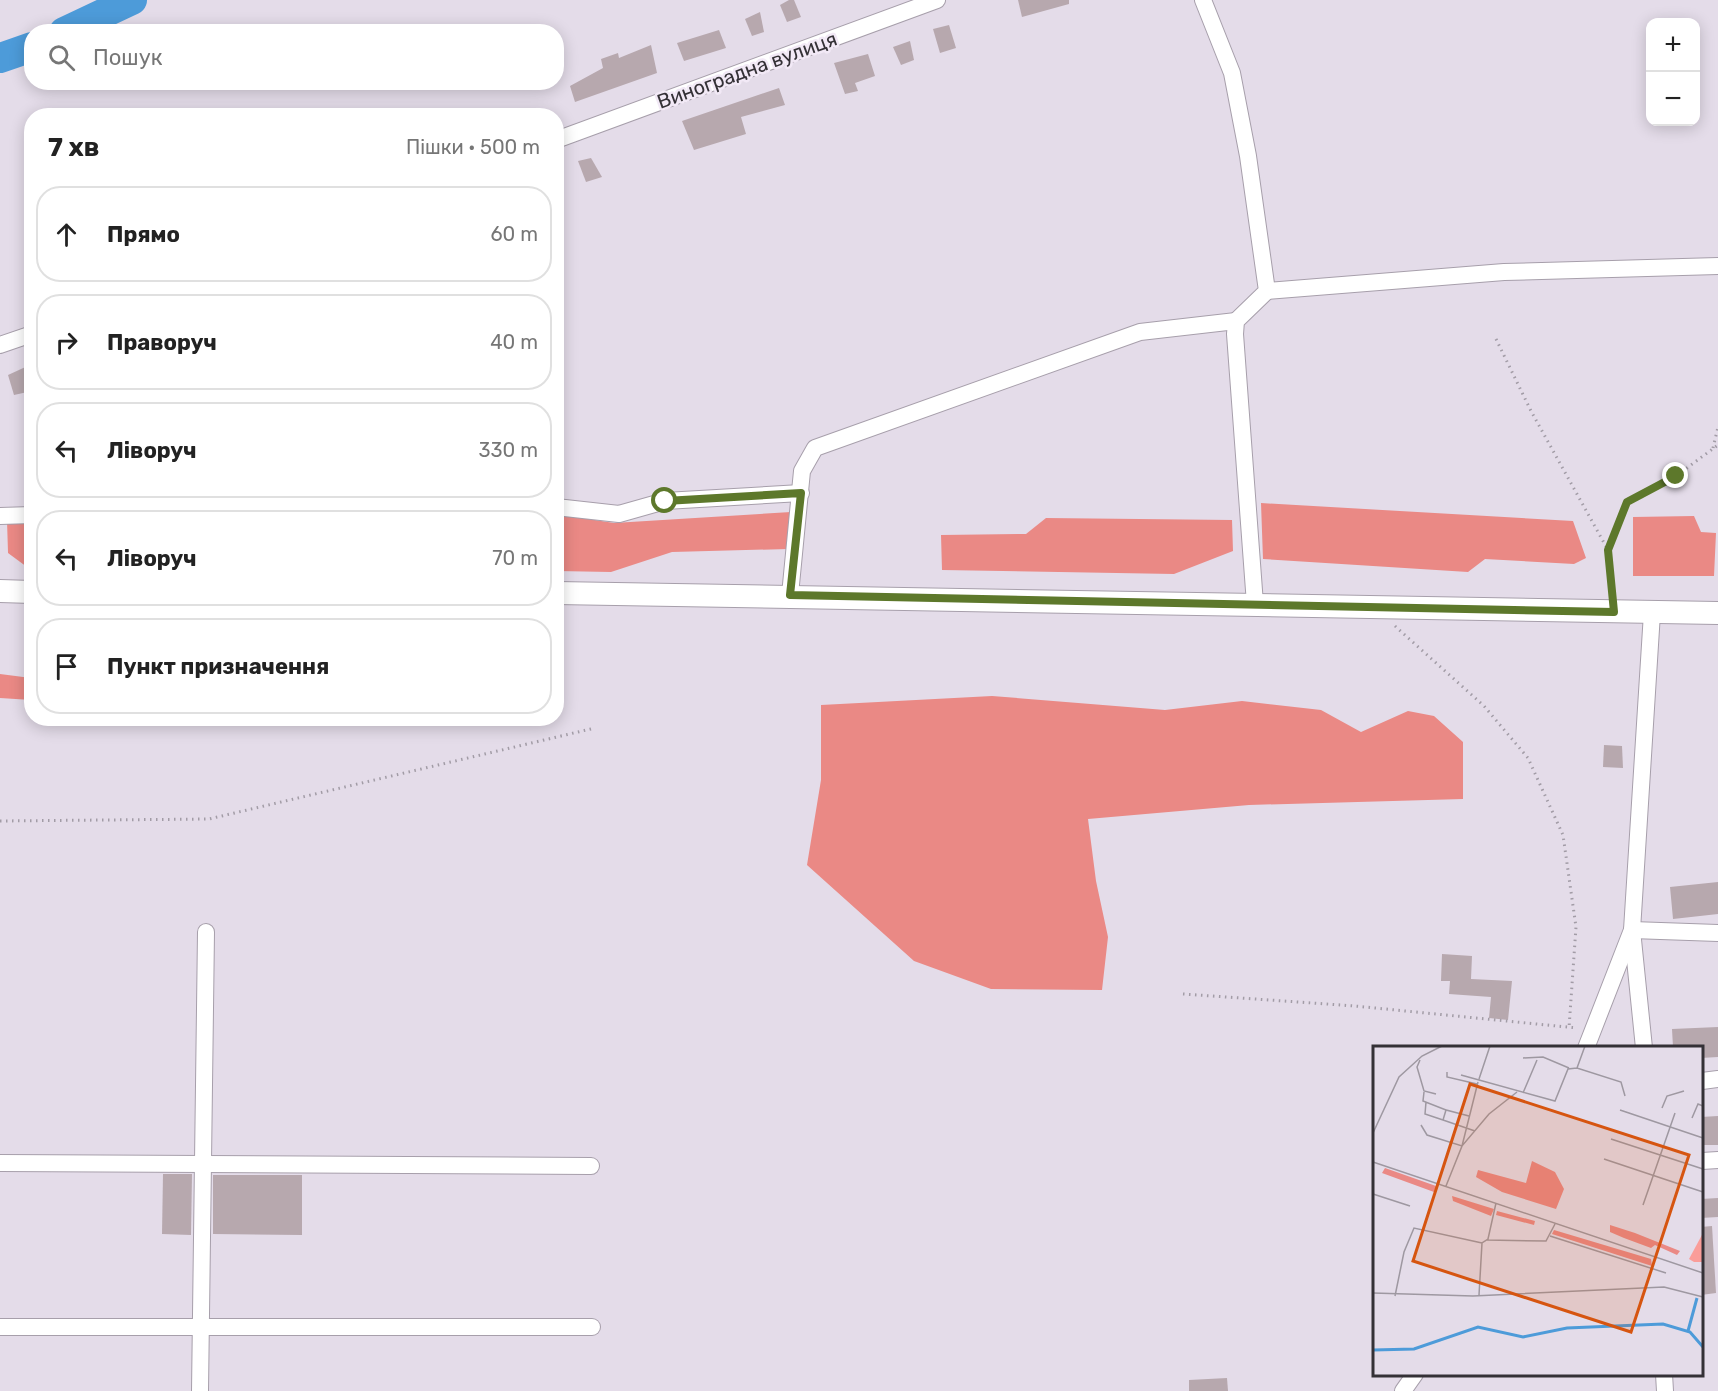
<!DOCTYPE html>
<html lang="uk">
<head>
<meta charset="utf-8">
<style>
	:root { --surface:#fff; --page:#f2f2f2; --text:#222; --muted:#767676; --line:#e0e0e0 }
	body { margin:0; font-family:Rubik,sans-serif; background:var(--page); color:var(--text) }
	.controls { position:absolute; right:18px; top:18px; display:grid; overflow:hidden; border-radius:12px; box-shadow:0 3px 15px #0003 }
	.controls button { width:54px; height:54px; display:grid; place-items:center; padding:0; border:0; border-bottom:2px solid var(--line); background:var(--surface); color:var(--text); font:30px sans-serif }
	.stop { position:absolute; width:18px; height:18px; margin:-14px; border:4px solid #5d782b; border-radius:50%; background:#fff }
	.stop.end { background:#5d782b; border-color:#fff; box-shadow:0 2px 6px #0008 }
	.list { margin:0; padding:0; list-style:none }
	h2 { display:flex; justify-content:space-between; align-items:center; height:78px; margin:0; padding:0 24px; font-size:26px }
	h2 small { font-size:20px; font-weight:400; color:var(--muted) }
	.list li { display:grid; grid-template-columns:39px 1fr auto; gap:18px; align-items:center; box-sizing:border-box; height:96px; margin:0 12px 12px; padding:0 12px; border:2px solid var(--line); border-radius:24px }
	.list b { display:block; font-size:22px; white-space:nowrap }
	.list em { font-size:20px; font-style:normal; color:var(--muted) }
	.icon { flex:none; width:33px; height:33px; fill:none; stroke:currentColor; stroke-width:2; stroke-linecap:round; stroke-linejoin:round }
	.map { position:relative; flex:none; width:1718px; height:1391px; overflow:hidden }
	.search { position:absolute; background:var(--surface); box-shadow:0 3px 15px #0003; left:24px; top:24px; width:540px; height:66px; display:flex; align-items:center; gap:15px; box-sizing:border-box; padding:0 21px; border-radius:24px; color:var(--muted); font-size:22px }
	.panel { position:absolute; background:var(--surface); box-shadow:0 3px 15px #0003; left:24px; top:108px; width:540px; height:618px; border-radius:24px }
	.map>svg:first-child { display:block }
	.forest { fill:#ea8985 }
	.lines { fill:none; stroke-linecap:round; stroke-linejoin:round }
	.river { stroke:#4d9bd9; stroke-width:30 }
	.building { fill:#b7a8ae }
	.minor-casing { stroke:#a79fab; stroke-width:18 }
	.major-casing { stroke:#a79fab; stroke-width:24 }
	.path { stroke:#a29ca6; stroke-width:3; stroke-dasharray:1.5 4.5; stroke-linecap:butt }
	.minor { stroke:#fff; stroke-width:16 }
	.major { stroke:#fff; stroke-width:22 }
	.route { stroke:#5d782b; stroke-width:8 }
	.labels { text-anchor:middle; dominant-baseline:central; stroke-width:5; stroke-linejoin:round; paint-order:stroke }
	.street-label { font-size:20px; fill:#343136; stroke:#f2e9f6 }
	.inset-river { fill:none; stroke:#4d9bd9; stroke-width:3 }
	.inset-road { fill:none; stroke:#9e98a1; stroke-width:1.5 }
	.view { fill:#d65510; fill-opacity:0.15; stroke:#d65510; stroke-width:3 }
	.inset-edge { fill:none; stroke:#343136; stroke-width:3 }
</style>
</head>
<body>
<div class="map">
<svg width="1718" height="1391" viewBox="0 0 1718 1391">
	<rect width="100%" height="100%" fill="#e4dce9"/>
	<g class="forest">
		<path d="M1261,503L1573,521L1586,558L1574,564L1485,559L1468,572L1263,559Z"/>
		<path d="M791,512L788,549L672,552L611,572L557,571L556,514L614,523Z"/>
		<path d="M1694,516L1701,532L1716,533L1714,576H1633V517Z"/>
		<path d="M1046,518L1232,520L1233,551L1174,574L942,570L941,535L1026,534Z"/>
		<path d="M7,521H31V566L27,567L8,553Z"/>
		<path d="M0,674L31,678V700L0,698Z"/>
		<path d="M992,696L1165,710L1242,701L1321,710L1361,732L1408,711L1434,716L1463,742V799L1249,805L1088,819L1096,881L1108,937L1102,990L991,989L914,961L807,865L821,780V705Z"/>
	</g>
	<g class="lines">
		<g class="river">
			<path d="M64,32L132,0"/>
			<path d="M0,58L32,47"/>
		</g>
	</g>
	<g class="building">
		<path d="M789,0H794L801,17L787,22L780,5Z"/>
		<path d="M1018,0H1069V4L1022,17Z"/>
		<path d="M760,12L764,32L752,36L745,19Z"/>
		<path d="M949,25L956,48L940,53L933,29Z"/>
		<path d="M719,30L726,48L684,61L677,43Z"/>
		<path d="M910,41L914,60L901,65L893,47Z"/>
		<path d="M651,45L657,73L575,102L570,86L603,68L601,59L618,53L619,58Z"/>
		<path d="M868,54L875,76L855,83L858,91L845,94L834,63Z"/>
		<path d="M779,88L785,105L741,117L746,134L694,150L682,121Z"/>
		<path d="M591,158L602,177L586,182L578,161Z"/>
		<path d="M32,364V391L14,395L8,375Z"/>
		<path d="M1604,745L1622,746L1623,768L1603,767Z"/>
		<path d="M1718,882V914L1673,919L1670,887Z"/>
		<path d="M1442,954L1472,956L1471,979L1512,981L1508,1020L1489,1018L1491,997L1449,994L1450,981H1441Z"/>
		<path d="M1718,1027V1057L1701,1058V1047H1673L1672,1029Z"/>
		<path d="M1718,1116V1145H1701V1117Z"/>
		<path d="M163,1174H192L191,1235L162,1234Z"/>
		<path d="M213,1175H302V1235L213,1234Z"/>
		<path d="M1718,1198V1217L1701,1218V1199Z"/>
		<path d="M1712,1226L1716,1293L1701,1295V1227Z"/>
		<path d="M1227,1378L1228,1391H1189V1380Z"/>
	</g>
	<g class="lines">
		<defs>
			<g id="minor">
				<path d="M1203,0L1232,73L1248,156L1267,291L1236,321L1235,334L1255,604"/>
				<path d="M556,140L937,0"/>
				<path d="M1267,291L1504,272L1718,266"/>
				<path d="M0,345L32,334"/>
				<path d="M556,507L619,514L665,501L801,493"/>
				<path d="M0,516L32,515"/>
				<path d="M790,595L802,471L815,448L1140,332L1236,321"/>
				<path d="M1586,1048L1632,930L1718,933"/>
				<path d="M1644,1048L1632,930L1652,613"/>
				<path d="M1702,1081L1718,1079"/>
				<path d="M1702,1161L1718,1160"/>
				<path d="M0,1163L591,1166"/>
				<path d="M0,1327H592"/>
				<path d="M1664,1374L1665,1391"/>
				<path d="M200,1391L206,932"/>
				<path d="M1403,1391L1415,1374"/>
			</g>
			<g id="major">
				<path d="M0,591L32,592"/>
				<path d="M556,593L1718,613"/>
			</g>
		</defs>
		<use href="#minor" class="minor-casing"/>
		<use href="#major" class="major-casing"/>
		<g class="path">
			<path d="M1496,339L1531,411L1608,550L1612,593"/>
			<path d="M1713,448L1718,427"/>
			<path d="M1608,550L1627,502L1676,476L1718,445"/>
			<path d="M1395,626L1484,706L1528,758L1563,835L1576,927L1569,1028"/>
			<path d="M0,821L209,819L595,728"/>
			<path d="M1183,994L1355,1006L1577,1028"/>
		</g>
		<use href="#minor" class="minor"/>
		<use href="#major" class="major"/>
	</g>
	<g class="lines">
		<path class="route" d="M665,501L801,493L790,595L1614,612L1608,550L1627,502L1676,476"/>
	</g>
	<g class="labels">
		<g class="street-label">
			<text transform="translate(747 70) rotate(-20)">Виноградна вулиця</text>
		</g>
	</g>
	<g transform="translate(1373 1046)">
		<rect width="330" height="330" fill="#e4dce9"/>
		<path d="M330,187V216H321L316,213Z" fill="#fa9d99"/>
		<path d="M159,115L182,126L191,143L183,163L129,146L103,131L105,124L153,137ZM12,122L63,140L61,146L9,127ZM79,150L121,163L118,170L80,155ZM124,165L162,175L161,179L123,169ZM237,179L262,187L307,205L304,209L282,199L278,202L251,192L237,186ZM181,184L278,213L279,220L179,188Z" fill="#ea8985"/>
		<path class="inset-river" d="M315,285L324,252M0,304L41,303L105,281L150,291L194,282L290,278L317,286L330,301"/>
		<path class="inset-road" d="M150,12L170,11L196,22M47,14L44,21L51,45L63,48M204,22L212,0M74,26V31L104,38M88,29L182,55L195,23L204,22L248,36L252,50M106,33L117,0M51,46L50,55L73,64M150,47L164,14M53,56L52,68L70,74M289,62L294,50L311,45M247,64L330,92M96,70L73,64L70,74L102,85M319,72L325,58L330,60M48,79L54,89L89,100L116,68L144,46M0,87L26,31L49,10L69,0M238,93L330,123M231,113L330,146M0,116L330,227M73,140L89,100L105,36M0,148L37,160M270,159L302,67M177,190L293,227M114,194L173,195L182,178M0,247L100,250L291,241L330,251M106,249L109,197L115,193L123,157M22,250L31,206L41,182L109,197"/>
		<path class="view" d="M97,38L316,109L258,286L40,215Z"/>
		<rect width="330" height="330" class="inset-edge"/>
	</g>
</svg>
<div class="controls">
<button>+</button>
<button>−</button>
</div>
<div class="stop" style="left:665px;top:501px"></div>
<div class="stop end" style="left:1676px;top:476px"></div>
<div class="search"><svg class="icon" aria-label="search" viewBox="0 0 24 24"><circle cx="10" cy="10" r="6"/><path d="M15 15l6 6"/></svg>Пошук</div>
<section class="panel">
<h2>7 хв<small>Пішки · 500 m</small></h2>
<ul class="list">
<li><svg class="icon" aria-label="ahead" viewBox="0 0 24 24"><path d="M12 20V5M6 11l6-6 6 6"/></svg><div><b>Прямо</b></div><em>60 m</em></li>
<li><svg class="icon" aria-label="right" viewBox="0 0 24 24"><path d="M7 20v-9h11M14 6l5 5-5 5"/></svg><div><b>Праворуч</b></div><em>40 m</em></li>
<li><svg class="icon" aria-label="left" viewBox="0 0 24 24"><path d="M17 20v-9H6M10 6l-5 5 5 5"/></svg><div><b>Ліворуч</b></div><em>330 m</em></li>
<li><svg class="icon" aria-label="left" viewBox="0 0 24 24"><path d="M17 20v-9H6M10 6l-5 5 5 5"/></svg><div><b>Ліворуч</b></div><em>70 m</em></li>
<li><svg class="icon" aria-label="arrive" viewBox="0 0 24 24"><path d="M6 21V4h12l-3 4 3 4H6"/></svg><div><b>Пункт призначення</b></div></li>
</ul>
</section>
</div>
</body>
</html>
